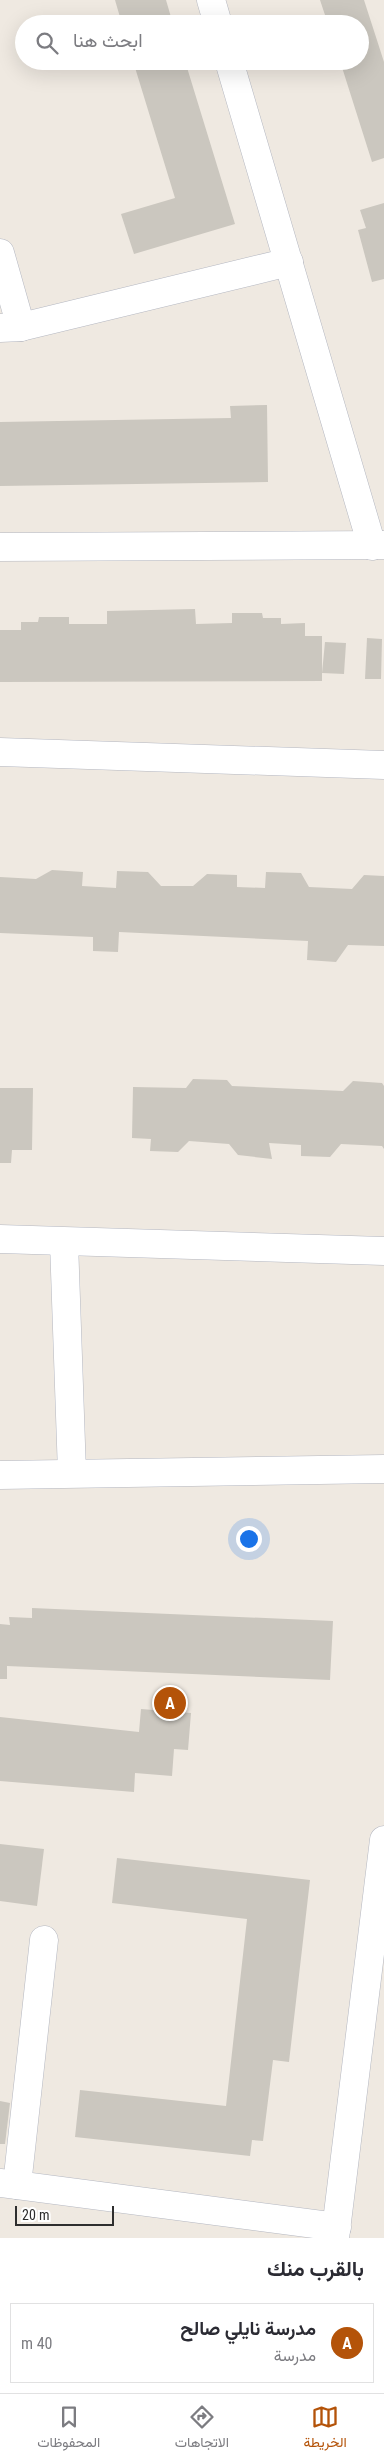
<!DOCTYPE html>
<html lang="ar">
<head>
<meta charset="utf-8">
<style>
	:root { --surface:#fff; --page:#f7f7f7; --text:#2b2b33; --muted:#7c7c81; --line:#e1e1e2; --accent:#b45309 }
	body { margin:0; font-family:"Roboto Condensed",Vazirmatn,sans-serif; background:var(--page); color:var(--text); direction:rtl }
	.scale { position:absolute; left:15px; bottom:12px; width:99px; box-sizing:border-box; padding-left:5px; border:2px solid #2e2e2e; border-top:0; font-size:14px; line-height:18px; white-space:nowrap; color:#2e2e2e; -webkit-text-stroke:4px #fff; paint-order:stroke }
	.you { position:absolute; left:248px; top:1538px; width:18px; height:18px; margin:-12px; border:4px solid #fff; border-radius:50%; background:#1a73e8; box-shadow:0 0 0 8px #1a73e833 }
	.badge { display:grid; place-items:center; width:32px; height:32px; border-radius:50%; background:var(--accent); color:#fff; font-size:16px; font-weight:700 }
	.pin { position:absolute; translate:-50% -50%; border:2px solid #fff; box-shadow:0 1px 5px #0006 }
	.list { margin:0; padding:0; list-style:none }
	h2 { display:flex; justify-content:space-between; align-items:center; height:65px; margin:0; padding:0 20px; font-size:21px }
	h2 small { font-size:16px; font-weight:400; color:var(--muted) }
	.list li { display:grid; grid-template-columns:32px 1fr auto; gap:15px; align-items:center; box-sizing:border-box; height:80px; margin:0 10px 10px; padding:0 10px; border:1px solid var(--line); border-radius:0px }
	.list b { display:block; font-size:19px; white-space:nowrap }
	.list p { margin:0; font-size:16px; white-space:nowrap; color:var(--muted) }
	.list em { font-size:16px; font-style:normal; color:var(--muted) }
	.icon { flex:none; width:28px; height:28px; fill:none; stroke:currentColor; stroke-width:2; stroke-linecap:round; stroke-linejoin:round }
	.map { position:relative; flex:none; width:384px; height:2238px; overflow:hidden; direction:ltr }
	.search { position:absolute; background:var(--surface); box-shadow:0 5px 20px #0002; left:15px; right:15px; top:15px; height:55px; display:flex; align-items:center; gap:12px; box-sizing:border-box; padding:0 18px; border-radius:28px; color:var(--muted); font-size:19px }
	.sheet { height:155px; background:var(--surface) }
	nav { display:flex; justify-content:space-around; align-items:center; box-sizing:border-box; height:70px; border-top:1px solid var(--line); background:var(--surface); font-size:14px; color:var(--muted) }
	nav a { display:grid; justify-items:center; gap:2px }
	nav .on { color:var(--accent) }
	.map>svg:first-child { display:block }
	.building { fill:#cbc7bf }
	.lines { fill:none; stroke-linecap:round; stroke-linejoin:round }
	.minor-casing { stroke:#b4b7c1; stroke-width:29 }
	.tertiary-casing { stroke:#b4b7c1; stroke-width:29 }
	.minor { stroke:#fff; stroke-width:28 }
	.tertiary { stroke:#fff; stroke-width:28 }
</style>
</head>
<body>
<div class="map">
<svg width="384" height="2238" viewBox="0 0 384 2238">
	<rect width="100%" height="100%" fill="#efe9e1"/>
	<g class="building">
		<path d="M115,0H166L173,24H122Z"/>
		<path d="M320,0H364L384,62V158L372,162L340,61H360V24H328Z"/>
		<path d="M133,61H185L235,224L134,254L121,214L175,198Z"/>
		<path d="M384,203V279L372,282L358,230L366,228L360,210Z"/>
		<path d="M267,405L268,482L0,486V422L231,418L230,406Z"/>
		<path d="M195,609L196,624L232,623V613H262L263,618H281V624L305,623V636H322V681L0,682V630H21V622H38L39,617H69V624H107V611Z"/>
		<path d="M367,638L382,639L381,679H365Z"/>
		<path d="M325,642L346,643L344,674L322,673Z"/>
		<path d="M52,870L83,872L82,886L116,888L117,871L148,872L161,886H193L207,874L237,875V887L265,888L266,872L301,873L309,887L352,889L364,875L384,876V946L348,945L336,962L307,960L308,941L119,932L118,952L93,951V937L0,933V877L36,879Z"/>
		<path d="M193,1079L227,1080L232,1086L343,1091L353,1081L382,1083L384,1086V1149L382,1146L341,1144L330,1157L301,1156V1145L269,1143L272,1159L238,1155L229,1144L189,1141L178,1152L150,1151L151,1139L132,1138L133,1087L186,1088Z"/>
		<path d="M0,1088H33L32,1150H12L11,1163H0Z"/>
		<path d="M32,1608L333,1621L330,1680L7,1666V1679H0V1624L10,1625L9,1617L32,1618Z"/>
		<path d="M141,1709L191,1713L188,1750L174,1749L172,1776L135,1773L134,1792L0,1781V1717L139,1732Z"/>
		<path d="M0,1844L44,1849L37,1906L0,1901Z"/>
		<path d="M117,1858L310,1880L289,2062L273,2060L263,2141L252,2140L250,2156L75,2137L80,2090L226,2106L247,1919L112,1903Z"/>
		<path d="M0,2101L10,2103L5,2144H0Z"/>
	</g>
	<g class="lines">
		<defs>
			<g id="minor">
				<path d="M211,0L218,24"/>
				<path d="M229,61L372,546"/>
				<path d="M0,253L21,327"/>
				<path d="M0,328L21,327L289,262"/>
				<path d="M0,547L384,545"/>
				<path d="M0,752L384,765"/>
				<path d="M0,1239L384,1251"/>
				<path d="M64,1242L72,1473"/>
				<path d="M0,2183L337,2227"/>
				<path d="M17,2185L44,1940"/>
				<path d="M335,2238L384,1840"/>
			</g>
			<path id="tertiary" d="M0,1475L384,1469"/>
		</defs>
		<use href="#minor" class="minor-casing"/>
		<use href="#tertiary" class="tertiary-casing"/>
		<use href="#minor" class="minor"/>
		<use href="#tertiary" class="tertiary"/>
	</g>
</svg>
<div class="scale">20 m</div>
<div class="you"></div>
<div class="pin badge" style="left:170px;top:1703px">A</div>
<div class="search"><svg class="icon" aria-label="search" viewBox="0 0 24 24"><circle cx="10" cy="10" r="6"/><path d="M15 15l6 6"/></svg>ابحث هنا</div>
</div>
<section class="sheet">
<h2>بالقرب منك<small></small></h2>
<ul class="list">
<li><span class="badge">A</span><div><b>مدرسة نايلي صالح</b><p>مدرسة</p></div><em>40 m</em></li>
</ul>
</section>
<nav>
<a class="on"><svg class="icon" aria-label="map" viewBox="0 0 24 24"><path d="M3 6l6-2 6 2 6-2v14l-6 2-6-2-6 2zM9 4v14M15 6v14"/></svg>الخريطة</a>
<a><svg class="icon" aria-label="directions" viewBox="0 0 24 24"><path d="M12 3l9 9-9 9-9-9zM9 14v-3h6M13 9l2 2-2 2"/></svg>الاتجاهات</a>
<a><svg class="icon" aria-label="saved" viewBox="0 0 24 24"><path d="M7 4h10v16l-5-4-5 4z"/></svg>المحفوظات</a>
</nav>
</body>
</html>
